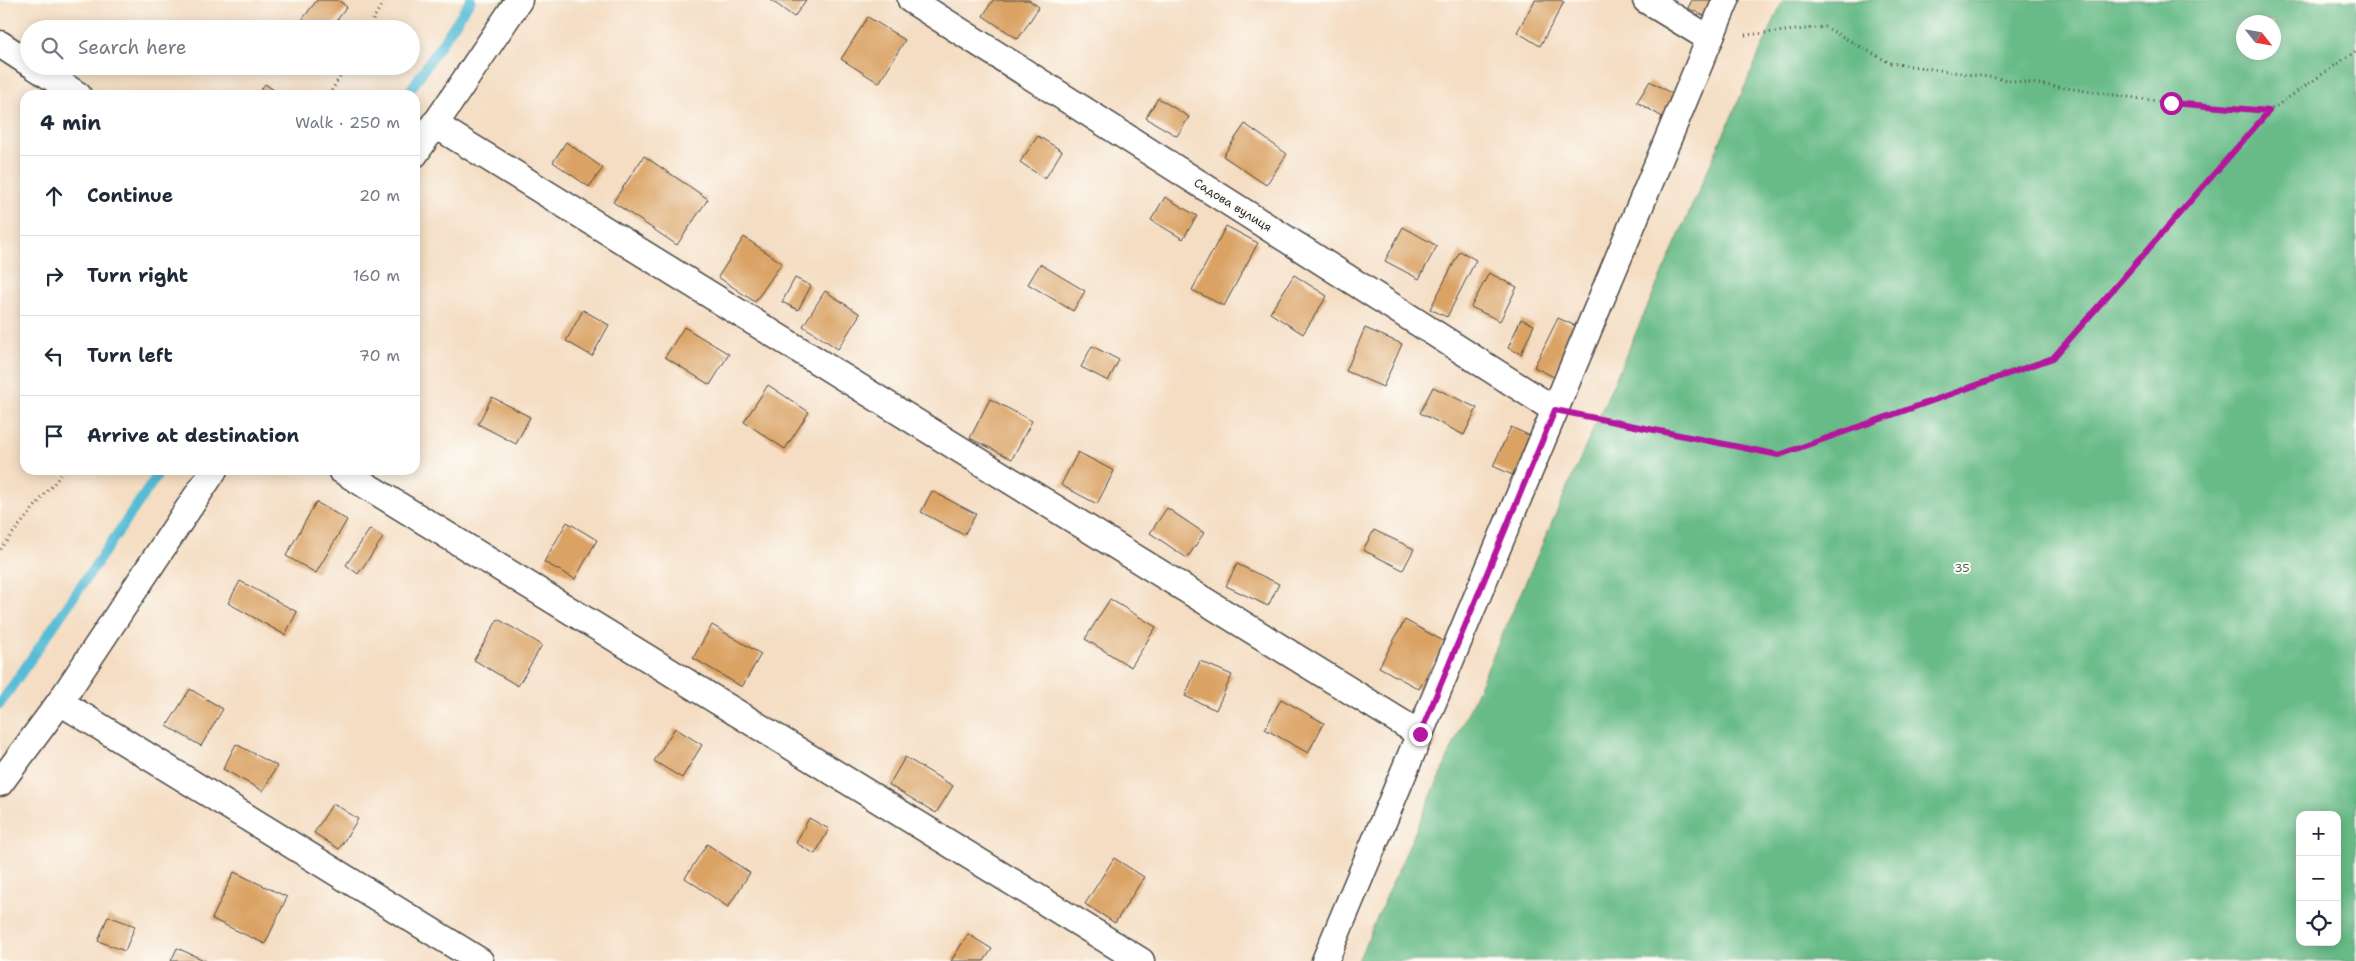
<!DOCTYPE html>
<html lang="en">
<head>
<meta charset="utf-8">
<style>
	:root { --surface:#fff; --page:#f6f6f7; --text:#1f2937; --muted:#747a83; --line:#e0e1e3 }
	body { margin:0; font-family:"Shantell Sans",sans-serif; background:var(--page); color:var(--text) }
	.controls { position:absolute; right:15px; bottom:15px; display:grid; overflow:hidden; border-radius:10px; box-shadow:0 2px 12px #0003 }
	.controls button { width:45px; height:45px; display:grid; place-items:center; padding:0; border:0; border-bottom:1px solid var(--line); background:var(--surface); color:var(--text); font:25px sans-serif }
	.compass { position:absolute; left:2236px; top:15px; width:45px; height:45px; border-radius:50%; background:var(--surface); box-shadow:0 2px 12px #0003; rotate:121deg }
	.stop { position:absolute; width:15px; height:15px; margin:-11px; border:4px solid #b5179e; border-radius:50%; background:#fff }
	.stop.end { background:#b5179e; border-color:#fff; box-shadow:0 1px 5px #0008 }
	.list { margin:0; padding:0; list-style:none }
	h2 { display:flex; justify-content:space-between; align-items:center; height:65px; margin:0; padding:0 20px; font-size:21px }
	h2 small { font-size:16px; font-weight:400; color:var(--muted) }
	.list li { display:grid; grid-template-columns:32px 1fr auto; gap:15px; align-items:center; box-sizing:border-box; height:80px; padding:0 20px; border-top:1px solid var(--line) }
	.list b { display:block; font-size:19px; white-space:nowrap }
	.list em { font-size:16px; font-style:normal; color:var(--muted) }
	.icon { flex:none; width:28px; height:28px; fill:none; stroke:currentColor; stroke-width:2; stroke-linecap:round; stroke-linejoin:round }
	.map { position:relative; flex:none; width:2356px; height:961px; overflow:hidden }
	.search { position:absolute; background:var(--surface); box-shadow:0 2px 12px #0003; left:20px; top:20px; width:400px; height:55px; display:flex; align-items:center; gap:12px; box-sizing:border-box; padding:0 18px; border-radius:28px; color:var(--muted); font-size:19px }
	.panel { position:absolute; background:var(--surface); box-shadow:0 2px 12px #0003; left:20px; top:90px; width:400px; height:385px; border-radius:15px }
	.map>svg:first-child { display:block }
	.forest { fill:#68bb87; stroke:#4a7359; fill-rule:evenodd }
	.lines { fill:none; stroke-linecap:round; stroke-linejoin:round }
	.stream { stroke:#57bcd5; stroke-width:10 }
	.building { fill:#daa263 }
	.street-casing { stroke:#494642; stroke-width:29 }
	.path { stroke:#494642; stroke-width:3; stroke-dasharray:1 4; stroke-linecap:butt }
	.street { stroke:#fff; stroke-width:26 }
	.route { stroke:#b5179e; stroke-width:6 }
	.labels { text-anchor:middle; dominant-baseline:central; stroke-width:4; stroke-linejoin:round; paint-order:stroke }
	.street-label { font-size:12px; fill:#2b2b2b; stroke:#fdfcf7 }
	.park-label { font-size:12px; fill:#45604e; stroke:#fdfcf7 }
</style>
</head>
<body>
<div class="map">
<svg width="2356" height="961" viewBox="0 0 2356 961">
	<rect width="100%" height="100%" fill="#fdfcf7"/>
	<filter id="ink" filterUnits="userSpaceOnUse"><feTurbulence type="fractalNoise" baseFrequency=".02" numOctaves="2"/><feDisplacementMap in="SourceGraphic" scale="10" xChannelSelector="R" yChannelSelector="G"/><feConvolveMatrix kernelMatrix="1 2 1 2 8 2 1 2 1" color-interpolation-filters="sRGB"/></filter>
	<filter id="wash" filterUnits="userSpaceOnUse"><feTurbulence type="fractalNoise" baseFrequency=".0096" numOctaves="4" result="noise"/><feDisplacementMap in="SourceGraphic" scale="20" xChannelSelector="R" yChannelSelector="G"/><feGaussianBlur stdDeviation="1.12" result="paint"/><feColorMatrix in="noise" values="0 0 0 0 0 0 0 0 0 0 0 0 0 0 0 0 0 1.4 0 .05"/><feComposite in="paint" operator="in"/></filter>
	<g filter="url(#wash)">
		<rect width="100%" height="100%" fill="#f4ddc2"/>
		<path class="forest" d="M1783,0H2356V961H1358ZM2244,22H2274V52H2244ZM2300,815H2337V942H2300Z"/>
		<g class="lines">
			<g class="stream">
				<path d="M407,95L471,0"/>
				<path d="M0,704L161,470"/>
			</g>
		</g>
		<g id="blocks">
			<g class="building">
				<path d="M317,0H338L347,7L330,29H295Z"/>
				<path d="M771,0H806L794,17Z"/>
				<path d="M993,0H1029L1039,7L1018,39L983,16Z"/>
				<path d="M1535,0H1560L1564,2L1540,46L1517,32Z"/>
				<path d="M1692,0H1717L1709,18L1688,8Z"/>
				<path d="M868,17L905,40L879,83L841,59Z"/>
				<path d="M1650,81L1676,96L1664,118L1637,102Z"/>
				<path d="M265,84L281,95H257Z"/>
				<path d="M1158,98L1189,117L1177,136L1146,118Z"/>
				<path d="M1245,124L1287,154L1266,185L1223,156Z"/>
				<path d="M1038,136L1062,151L1045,179L1020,162Z"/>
				<path d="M566,142L603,168L589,187L553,162Z"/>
				<path d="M644,156L708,199L677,245L613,202Z"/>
				<path d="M1165,197L1197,216L1183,239L1151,220Z"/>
				<path d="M1226,226L1258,243L1224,306L1192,290Z"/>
				<path d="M1403,227L1437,246L1419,279L1385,261Z"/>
				<path d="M744,237L782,263L755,302L718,277Z"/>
				<path d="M1460,251L1476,260L1447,317L1430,309Z"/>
				<path d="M1040,264L1085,291L1073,311L1028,284Z"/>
				<path d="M1489,273L1517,287L1500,321L1471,307Z"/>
				<path d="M1294,275L1327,296L1303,334L1270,313Z"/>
				<path d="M795,278L811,286L798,310L782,302Z"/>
				<path d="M825,291L860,314L838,349L803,326Z"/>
				<path d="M583,310L609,325L592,356L566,341Z"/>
				<path d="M1558,318L1578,327L1554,377L1534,367Z"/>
				<path d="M1521,319L1534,325L1521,354L1508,348Z"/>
				<path d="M684,327L729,354L710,385L665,357Z"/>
				<path d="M1365,328L1402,344L1383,387L1346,371Z"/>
				<path d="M1092,346L1119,360L1108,381L1081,367Z"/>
				<path d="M768,385L809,412L785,449L744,422Z"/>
				<path d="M1433,387L1477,408L1464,435L1420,413Z"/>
				<path d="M492,397L530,417L516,444L478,424Z"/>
				<path d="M990,399L1032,421L1012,459L970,438Z"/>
				<path d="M1511,427L1535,438L1517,477L1493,466Z"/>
				<path d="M1078,452L1114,471L1097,504L1061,485Z"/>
				<path d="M932,491L976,514L964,535L921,512Z"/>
				<path d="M316,502L347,520L316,573L286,556Z"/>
				<path d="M1167,508L1204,533L1187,558L1150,533Z"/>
				<path d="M567,522L597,540L575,579L544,562Z"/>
				<path d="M370,529L383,538L358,574L346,565Z"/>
				<path d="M1374,530L1414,549L1403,570L1363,550Z"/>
				<path d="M1237,564L1279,584L1268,606L1226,586Z"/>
				<path d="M240,581L297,612L285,635L228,603Z"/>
				<path d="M1110,599L1156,627L1131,667L1085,639Z"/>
				<path d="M498,619L542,645L518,686L474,660Z"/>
				<path d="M1405,620L1445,642L1419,689L1379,667Z"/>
				<path d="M712,625L761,654L742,687L693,658Z"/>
				<path d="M1200,661L1232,675L1216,710L1185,696Z"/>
				<path d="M190,689L223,709L201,746L167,726Z"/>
				<path d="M1281,699L1324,723L1308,753L1265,729Z"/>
				<path d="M675,728L702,745L682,778L654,761Z"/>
				<path d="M236,744L277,766L263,791L223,769Z"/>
				<path d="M905,757L953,786L936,813L889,785Z"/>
				<path d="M333,803L358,819L339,849L314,833Z"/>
				<path d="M809,818L829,829L815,854L796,843Z"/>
				<path d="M707,844L750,873L728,907L685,878Z"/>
				<path d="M1114,858L1144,877L1115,923L1085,904Z"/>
				<path d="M234,872L287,897L265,944L212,919Z"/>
				<path d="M108,916L135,926L125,951L98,941Z"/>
				<path d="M968,934L992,949L984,961H951Z"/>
				<path d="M177,948L206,961H171Z"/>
			</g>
		</g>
	</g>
	<g filter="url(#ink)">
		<use href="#blocks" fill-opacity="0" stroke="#494642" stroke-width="1"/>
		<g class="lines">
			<defs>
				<g id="street">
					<path d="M911,0L1555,410"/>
					<path d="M1646,0L1710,39"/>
					<path d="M0,44L29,63"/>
					<path d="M34,66L78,95"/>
					<path d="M434,124L1420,734"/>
					<path d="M415,154L519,0"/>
					<path d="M341,470L1141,961"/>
					<path d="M60,702L480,961"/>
					<path d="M0,783L60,702L214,470"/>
					<path d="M1325,961L1726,0"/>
				</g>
			</defs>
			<use href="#street" class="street-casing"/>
			<g class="path">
				<path d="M368,29L384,0"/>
				<path d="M1745,35L1825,27L1890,63L2171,103L2269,111"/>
				<path d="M329,95L346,66"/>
				<path d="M1585,416L1779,455L2053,357L2269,111L2356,51"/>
				<path d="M0,549L65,470"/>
			</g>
			<use href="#street" class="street"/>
		</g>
	</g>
	<g class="lines" filter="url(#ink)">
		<path class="route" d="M1420,734L1555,410L1779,455L2053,358L2269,111L2171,103"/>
	</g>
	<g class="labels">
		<g class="street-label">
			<text transform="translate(1233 205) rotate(32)">Садова вулиця</text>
		</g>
		<g class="park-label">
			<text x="1962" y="568">35</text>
		</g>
	</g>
</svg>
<div class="controls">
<button>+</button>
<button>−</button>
<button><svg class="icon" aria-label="locate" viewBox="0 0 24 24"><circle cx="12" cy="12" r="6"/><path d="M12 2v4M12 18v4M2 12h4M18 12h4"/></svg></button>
</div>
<svg class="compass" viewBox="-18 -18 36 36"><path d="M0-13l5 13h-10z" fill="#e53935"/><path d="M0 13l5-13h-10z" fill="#747a83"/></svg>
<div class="stop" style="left:2171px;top:103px"></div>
<div class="stop end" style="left:1420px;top:734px"></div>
<div class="search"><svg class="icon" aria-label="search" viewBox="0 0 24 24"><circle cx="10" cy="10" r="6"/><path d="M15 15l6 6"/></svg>Search here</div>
<section class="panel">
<h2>4 min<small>Walk · 250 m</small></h2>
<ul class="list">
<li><svg class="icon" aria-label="ahead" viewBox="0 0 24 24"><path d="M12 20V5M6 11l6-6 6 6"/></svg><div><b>Continue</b></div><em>20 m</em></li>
<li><svg class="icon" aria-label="right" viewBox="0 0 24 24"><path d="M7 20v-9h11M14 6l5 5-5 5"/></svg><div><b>Turn right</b></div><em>160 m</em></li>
<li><svg class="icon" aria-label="left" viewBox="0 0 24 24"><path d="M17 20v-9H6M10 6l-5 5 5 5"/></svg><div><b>Turn left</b></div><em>70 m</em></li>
<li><svg class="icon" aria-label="arrive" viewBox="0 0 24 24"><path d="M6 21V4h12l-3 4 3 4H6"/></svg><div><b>Arrive at destination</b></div></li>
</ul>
</section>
</div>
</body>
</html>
